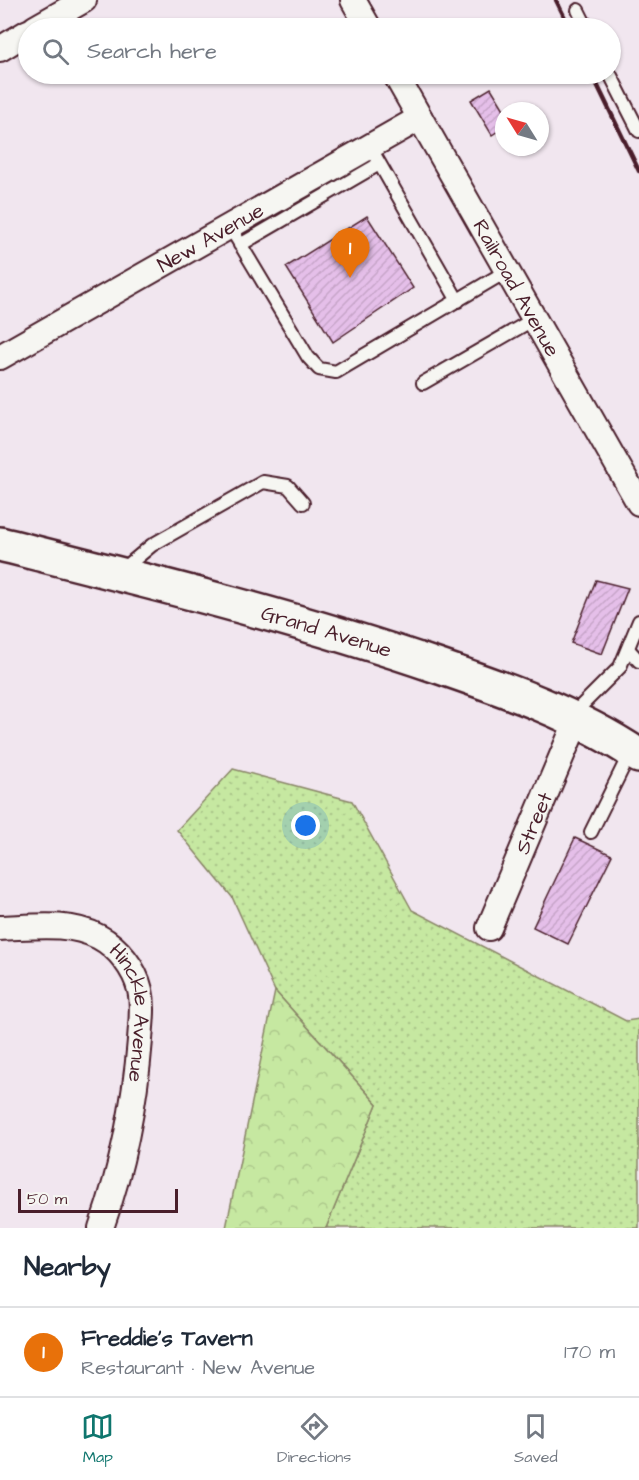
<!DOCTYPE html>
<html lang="en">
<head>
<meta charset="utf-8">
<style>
	:root { --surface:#fff; --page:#f2f2f3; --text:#1f2937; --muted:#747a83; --line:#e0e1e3; --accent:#0f766e }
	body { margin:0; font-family:"Architects Daughter",sans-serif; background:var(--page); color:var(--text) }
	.compass { position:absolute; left:495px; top:102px; width:54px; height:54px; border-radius:50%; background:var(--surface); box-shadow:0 2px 4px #0004; rotate:307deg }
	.scale { position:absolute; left:18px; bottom:15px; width:160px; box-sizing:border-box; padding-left:6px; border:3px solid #4a1f2b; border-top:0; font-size:16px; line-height:21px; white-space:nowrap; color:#4a1f2b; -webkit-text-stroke:4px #f6f6f2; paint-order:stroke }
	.you { position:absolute; left:306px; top:826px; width:21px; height:21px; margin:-15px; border:4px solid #fff; border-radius:50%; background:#1a73e8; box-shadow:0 0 0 9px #1a73e833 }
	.badge { display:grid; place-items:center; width:39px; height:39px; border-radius:50%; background:var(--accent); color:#fff; font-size:20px; font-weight:700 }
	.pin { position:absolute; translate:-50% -50px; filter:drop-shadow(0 2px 3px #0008) }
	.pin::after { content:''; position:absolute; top:32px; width:21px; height:18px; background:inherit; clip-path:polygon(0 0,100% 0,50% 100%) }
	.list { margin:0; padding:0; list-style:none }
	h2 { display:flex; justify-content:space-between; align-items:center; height:78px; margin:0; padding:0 24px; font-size:26px }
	h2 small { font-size:20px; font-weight:400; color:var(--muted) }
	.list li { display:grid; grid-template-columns:39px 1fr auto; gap:18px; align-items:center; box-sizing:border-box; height:90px; padding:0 24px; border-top:2px solid var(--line) }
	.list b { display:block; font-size:22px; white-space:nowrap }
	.list p { margin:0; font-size:20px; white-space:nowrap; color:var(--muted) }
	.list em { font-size:20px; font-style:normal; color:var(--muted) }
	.icon { flex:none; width:33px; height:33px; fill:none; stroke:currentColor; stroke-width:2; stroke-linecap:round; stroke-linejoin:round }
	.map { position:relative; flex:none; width:639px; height:1228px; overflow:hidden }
	.search { position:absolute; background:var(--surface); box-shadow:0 2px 4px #0004; left:18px; right:18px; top:18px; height:66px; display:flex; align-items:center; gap:15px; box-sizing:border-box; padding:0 21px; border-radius:33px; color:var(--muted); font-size:22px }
	.sheet { height:168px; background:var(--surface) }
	nav { display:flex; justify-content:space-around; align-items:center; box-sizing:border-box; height:84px; border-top:2px solid var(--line); background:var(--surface); font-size:16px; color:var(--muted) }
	nav a { display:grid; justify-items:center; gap:3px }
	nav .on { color:var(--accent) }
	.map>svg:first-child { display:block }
	.grass { fill:url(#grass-dots); stroke:#888466; stroke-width:1.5 }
	.forest { fill:url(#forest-crowns); stroke:#888466; stroke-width:1.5 }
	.building { fill:url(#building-hatch); stroke:#4a1f2b; stroke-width:1.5 }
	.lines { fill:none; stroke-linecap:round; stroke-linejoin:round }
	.lane-casing { stroke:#4a1f2b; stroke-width:16 }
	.street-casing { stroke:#4a1f2b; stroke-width:28 }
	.secondary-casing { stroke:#4a1f2b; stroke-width:38 }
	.lane { stroke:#f6f6f2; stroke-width:12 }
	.street { stroke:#f6f6f2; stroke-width:24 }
	.secondary { stroke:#f6f6f2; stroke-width:33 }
	.rail { stroke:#4a1f2b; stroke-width:4.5 }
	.labels { text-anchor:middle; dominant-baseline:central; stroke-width:6; stroke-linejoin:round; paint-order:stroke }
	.street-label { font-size:21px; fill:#4a1f2b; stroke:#f6f6f2 }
</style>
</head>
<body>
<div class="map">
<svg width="639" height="1228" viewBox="0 0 639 1228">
	<defs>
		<pattern id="grass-dots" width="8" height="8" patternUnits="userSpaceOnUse" patternTransform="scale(1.5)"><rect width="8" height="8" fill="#c6e8a1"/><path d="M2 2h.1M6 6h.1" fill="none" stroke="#acc78b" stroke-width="1.8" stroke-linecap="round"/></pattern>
		<pattern id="forest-crowns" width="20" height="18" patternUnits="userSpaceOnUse" patternTransform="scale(1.5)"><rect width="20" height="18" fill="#c6e8a1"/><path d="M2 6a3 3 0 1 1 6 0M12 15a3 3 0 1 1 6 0" fill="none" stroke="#acc78b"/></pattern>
		<pattern id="building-hatch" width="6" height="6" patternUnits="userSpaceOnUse" patternTransform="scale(1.5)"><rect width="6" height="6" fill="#e5bfe9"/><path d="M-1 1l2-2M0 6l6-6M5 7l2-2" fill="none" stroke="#c6a4c8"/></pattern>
	</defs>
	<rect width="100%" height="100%" fill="#f1e6ef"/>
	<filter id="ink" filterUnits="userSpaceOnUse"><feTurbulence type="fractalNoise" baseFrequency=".0167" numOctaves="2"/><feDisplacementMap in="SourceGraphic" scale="12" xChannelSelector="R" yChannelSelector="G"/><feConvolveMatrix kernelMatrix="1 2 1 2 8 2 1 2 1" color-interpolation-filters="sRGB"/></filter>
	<g filter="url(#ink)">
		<path class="grass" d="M233,769L352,801L412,910L626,1021L639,1019V1228H326L377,1104L275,991L232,897L177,830Z"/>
		<path class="forest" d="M275,991L377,1104L326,1228H226Z"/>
		<g class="building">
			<path d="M491,88L505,111L504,127L492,135L471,100Z"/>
			<path d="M367,216L413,288L333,342L286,267Z"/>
			<path d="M596,580L628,588L602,654L571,643Z"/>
			<path d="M575,838L612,855L568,944L533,927Z"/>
		</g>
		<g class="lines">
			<defs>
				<g id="lane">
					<path d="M578,10L587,28"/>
					<path d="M610,74L639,131"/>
					<path d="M370,147L458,301"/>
					<path d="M230,227L308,357L319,369L336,372L507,271"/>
					<path d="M240,245L379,164"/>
					<path d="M423,383L534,319"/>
					<path d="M121,571L152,545L263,482L288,486L303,503"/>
					<path d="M628,649L639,661"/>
					<path d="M571,716L620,667L639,621"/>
					<path d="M591,832L630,753"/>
				</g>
				<g id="street">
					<path d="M353,0L369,28"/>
					<path d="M35,28L84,0"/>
					<path d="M0,49L28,32"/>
					<path id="s1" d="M395,74L639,503"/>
					<path id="s2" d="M0,357L420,118"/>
					<path id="s3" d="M0,928C32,927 69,921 99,937C118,947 135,969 140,990C144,1007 141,1023 140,1040C135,1104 122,1168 101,1228"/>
					<path id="s4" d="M489,928L577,720"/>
				</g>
				<g id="secondary">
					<path id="s5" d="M0,544C147,581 294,617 437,666C507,690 577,714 639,756"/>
				</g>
			</defs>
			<use href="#lane" class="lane-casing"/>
			<use href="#street" class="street-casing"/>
			<use href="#secondary" class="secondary-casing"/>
			<use href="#lane" class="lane"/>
			<use href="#street" class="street"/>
			<use href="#secondary" class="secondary"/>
			<g class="rail">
				<path d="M556,0L570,28"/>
				<path d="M592,74L639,171"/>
			</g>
		</g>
	</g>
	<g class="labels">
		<g class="street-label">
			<text stroke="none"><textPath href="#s2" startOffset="242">New Avenue</textPath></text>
			<text stroke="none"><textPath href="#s1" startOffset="246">Railroad Avenue</textPath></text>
			<text stroke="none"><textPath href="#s5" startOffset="338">Grand Avenue</textPath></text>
			<text stroke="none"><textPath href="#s4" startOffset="114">Street</textPath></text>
			<text stroke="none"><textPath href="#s3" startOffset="190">Hinckle Avenue</textPath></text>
		</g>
	</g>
</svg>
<svg class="compass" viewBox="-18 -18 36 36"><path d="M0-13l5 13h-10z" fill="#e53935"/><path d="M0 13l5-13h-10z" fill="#747a83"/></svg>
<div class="scale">50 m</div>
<div class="you"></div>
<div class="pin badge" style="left:350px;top:278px;background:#e8710a">1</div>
<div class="search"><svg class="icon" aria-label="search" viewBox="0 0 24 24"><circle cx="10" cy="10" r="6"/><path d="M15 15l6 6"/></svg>Search here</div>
</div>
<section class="sheet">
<h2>Nearby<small></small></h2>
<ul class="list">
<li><span class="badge" style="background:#e8710a">1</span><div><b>Freddie's Tavern</b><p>Restaurant · New Avenue</p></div><em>170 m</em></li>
</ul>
</section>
<nav>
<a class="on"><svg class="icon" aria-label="map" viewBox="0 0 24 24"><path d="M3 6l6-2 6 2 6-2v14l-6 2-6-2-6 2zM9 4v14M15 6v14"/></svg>Map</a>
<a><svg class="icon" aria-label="directions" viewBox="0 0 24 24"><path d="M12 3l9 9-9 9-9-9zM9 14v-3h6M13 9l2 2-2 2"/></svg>Directions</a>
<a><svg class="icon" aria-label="saved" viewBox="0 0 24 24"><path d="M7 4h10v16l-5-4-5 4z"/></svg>Saved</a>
</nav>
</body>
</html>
